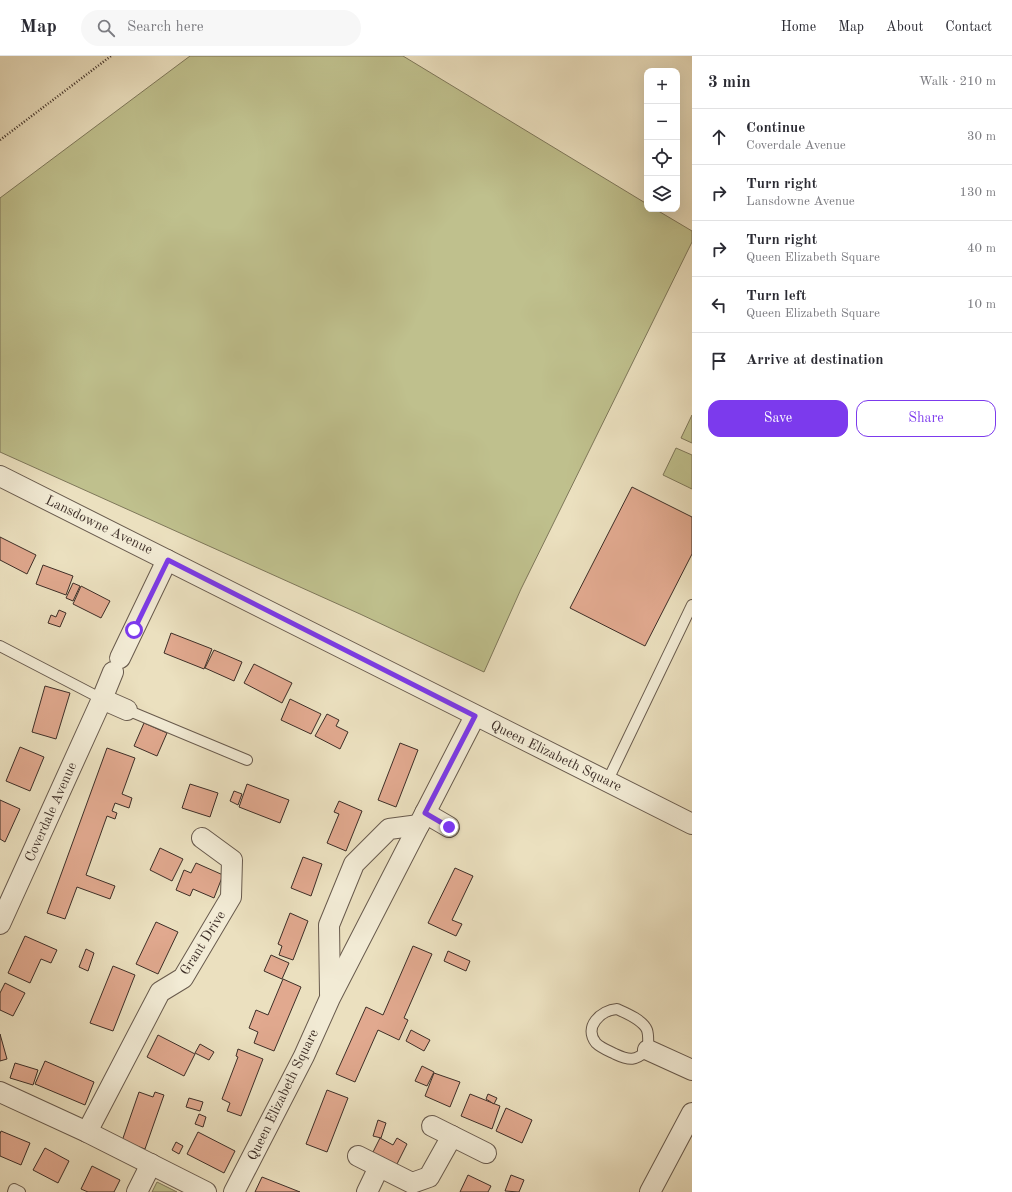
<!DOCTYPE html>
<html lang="en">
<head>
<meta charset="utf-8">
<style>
	:root { --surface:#fff; --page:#f7f7f7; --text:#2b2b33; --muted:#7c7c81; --line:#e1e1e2; --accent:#7c3aed }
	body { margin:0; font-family:"Old Standard TT",serif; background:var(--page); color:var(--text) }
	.controls { position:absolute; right:12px; top:12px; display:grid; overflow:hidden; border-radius:8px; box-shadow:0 4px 16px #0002 }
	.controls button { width:36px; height:36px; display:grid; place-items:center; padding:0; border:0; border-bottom:1px solid var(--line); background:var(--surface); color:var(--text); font:20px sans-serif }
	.stop { position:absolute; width:12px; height:12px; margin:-9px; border:3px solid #7c3aed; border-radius:50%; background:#fff }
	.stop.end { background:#7c3aed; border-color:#fff; box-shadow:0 1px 4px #0008 }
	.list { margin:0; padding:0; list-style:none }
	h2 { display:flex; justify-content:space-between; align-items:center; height:52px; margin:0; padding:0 16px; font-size:17px }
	h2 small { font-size:13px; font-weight:400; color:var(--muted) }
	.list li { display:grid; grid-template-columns:26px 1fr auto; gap:12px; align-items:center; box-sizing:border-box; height:56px; padding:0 16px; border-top:1px solid var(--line) }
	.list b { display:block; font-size:15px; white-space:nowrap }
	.list p { margin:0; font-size:13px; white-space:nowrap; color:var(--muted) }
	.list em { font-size:13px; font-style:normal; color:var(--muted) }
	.actions { display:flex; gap:8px; padding:12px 16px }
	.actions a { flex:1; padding:9px 0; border:1px solid var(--accent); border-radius:12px; text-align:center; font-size:14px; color:var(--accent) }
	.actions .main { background:var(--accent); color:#fff }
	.icon { flex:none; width:22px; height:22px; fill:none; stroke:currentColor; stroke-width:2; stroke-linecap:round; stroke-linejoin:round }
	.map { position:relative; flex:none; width:692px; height:1136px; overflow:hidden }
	header { display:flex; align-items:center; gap:24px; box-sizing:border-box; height:56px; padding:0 20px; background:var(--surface); border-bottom:1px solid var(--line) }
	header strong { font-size:19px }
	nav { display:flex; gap:22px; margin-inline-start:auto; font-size:14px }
	.search { width:280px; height:36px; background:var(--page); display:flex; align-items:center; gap:10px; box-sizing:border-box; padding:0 14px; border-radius:22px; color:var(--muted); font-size:15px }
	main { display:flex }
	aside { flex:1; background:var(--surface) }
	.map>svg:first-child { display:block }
	.green { fill:#bfc08d; stroke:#7e775a }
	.building { fill:#e1a98f; stroke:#3d2e27 }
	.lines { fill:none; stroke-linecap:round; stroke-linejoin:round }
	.service-casing { stroke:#685a4d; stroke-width:12 }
	.minor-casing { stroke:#685a4d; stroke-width:22 }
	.path { stroke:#3d2e27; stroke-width:2.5; stroke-dasharray:1 2; stroke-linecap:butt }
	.service { stroke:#f2ebd5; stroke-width:10 }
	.minor { stroke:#f2ebd5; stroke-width:20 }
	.route { stroke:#7c3aed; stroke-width:5 }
	.labels { text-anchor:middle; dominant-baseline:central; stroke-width:3; stroke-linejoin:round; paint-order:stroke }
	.street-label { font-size:14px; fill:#3d2e27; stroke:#f2ebd5 }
</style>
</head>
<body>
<header>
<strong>Map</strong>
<div class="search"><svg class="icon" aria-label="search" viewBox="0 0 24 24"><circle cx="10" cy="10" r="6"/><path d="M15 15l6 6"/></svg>Search here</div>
<nav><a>Home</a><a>Map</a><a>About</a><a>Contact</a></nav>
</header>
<main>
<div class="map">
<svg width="692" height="1136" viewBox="0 0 692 1136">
	<rect width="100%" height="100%" fill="#ebe0bf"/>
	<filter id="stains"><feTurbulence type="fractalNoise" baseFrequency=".005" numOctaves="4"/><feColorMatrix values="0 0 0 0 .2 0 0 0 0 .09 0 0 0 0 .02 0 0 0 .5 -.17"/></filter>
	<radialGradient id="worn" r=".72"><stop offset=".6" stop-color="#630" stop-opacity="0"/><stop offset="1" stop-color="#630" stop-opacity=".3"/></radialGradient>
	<g class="green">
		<path d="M190,0H403L647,148V153H655L692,175V186L521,533L484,616L360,558L0,396V142Z"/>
		<path d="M692,359V387L681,382Z"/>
		<path d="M676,392L692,399V433L663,419Z"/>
		<path d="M157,1126L177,1136H152Z"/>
	</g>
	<g class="building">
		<path d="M632,431L692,461V498L645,590L570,552Z"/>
		<path d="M0,481L36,499L27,518L0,504Z"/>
		<path d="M43,509L73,520L66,539L36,528Z"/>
		<path d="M73,527L80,530L73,545L66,542Z"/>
		<path d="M81,530L110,545L101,562L73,548Z"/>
		<path d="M59,554L66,557L60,571L48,567L51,559L56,561Z"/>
		<path d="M171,577L212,593L204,613L164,597Z"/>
		<path d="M214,594L242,606L234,625L205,612Z"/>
		<path d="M254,608L292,627L282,647L244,627Z"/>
		<path d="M45,630L70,637L56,683L32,676Z"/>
		<path d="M290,643L321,658L311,678L281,664Z"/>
		<path d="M327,658L339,664L336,670L348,676L340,693L315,680Z"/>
		<path d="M144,667L167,677L157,700L134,690Z"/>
		<path d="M400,687L418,694L396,751L378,744Z"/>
		<path d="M20,691L44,701L30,735L6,725Z"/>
		<path d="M107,692L135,702L122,738L132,742L129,752L115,747L112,755L117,757L115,763L107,760L86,819L115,830L110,843L77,831L65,863L47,857Z"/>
		<path d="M190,728L218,737L210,761L182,752Z"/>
		<path d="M247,728L289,744L280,767L239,751Z"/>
		<path d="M234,735L242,738L238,749L230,745Z"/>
		<path d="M0,744L20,753L5,786L0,783Z"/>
		<path d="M339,745L362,755L346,795L327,787L339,758L334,756Z"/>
		<path d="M160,792L183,803L172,825L150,814Z"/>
		<path d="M303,801L322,808L311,840L291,832Z"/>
		<path d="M196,807L223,819L214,842L193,833L190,840L176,834L184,814L191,817Z"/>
		<path d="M455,812L473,820L452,864L462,868L456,880L428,867Z"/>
		<path d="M290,857L308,865L293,904L279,899L282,890L278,888Z"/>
		<path d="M156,866L178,876L158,918L136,908Z"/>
		<path d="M25,880L57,894L51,907L41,903L30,927L8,917Z"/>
		<path d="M413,890L432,898L404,962L408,964L399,984L378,974L355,1026L336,1018L366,951L383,959Z"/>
		<path d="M86,893L94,897L88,915L79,911Z"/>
		<path d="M448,895L470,905L466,915L444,905Z"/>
		<path d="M271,899L289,907L282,923L264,915Z"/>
		<path d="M113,910L135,919L113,975L90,967Z"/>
		<path d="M283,923L301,931L274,995L254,987L258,976L249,972L256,954L268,959Z"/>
		<path d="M5,927L25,937L13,960L0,954V937Z"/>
		<path d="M411,974L430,984L424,995L406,985Z"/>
		<path d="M0,978L7,1003L0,1005Z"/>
		<path d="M158,979L195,998L184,1020L147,1001Z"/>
		<path d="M200,988L214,996L209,1004L195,997Z"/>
		<path d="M238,993L263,1003L241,1060L227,1055L230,1047L222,1043L238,1001L236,1000Z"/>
		<path d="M45,1005L94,1026L85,1049L35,1028Z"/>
		<path d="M15,1007L38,1014L33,1029L10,1022Z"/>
		<path d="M422,1010L434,1016L427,1030L415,1025Z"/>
		<path d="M434,1017L460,1026L450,1051L425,1040Z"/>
		<path d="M327,1034L348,1042L327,1096L306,1088Z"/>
		<path d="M139,1036L153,1041L155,1036L164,1039L145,1093L122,1085Z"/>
		<path d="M470,1038L500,1050L492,1073L461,1060Z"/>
		<path d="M488,1038L497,1042L494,1048L486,1043Z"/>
		<path d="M189,1042L203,1046L200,1055L186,1051Z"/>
		<path d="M506,1052L532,1064L522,1087L496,1075Z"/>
		<path d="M199,1058L206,1061L203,1071L195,1068Z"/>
		<path d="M378,1064L386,1067L381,1082L373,1080Z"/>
		<path d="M1,1075L30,1087L21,1109L0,1100V1078Z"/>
		<path d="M198,1076L235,1095L224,1117L187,1098Z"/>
		<path d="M380,1082L393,1089L397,1082L407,1088L396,1110L372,1098Z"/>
		<path d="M176,1086L183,1090L179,1098L172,1094Z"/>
		<path d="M45,1092L69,1105L58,1127L33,1114Z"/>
		<path d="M92,1110L120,1124L114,1136H88L81,1133Z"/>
		<path d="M468,1119L491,1130L488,1136H460Z"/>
		<path d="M511,1119L524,1124L519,1136L505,1135Z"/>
		<path d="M262,1121L300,1136H255Z"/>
	</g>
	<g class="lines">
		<defs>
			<g id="service">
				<path d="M0,590L102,643"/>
				<path d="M127,654L247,704"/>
				<path d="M607,726L692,549"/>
				<path d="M617,953C626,957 643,964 647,974C649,980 648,987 648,994C635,1005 630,1005 615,998C609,995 601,992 596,987C583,971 601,954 617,953Z"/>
				<path d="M13,1136L14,1133L20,1136"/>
			</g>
			<g id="minor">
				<path d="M0,420C231,535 461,653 692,768"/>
				<path d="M120,602L167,504"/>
				<path d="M102,643L127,654"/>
				<path d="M425,757L449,771"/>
				<path d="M0,868L102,643L113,616"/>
				<path d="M330,938L329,869L354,808L389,773L419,769"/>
				<path d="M648,994L692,1014"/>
				<path d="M0,1036L87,1076L206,1136"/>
				<path d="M432,1070L486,1097"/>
				<path d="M87,1076L160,936L183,922L231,841L232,804L202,782"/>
				<path d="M358,1100L412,1127L429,1121L452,1080"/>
				<path d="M137,1136L151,1108"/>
				<path d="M234,1136L304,1000L330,942L475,660"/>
				<path d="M367,1136L379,1111"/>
				<path d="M650,1136L692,1057"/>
			</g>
		</defs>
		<use href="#service" class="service-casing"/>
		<use href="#minor" class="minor-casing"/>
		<path class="path" d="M0,84L111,0"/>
		<use href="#service" class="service"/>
		<use href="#minor" class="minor"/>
	</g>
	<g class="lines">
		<path class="route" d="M134,574L168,504L475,660L425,757L449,771"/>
	</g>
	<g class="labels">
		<g class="street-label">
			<text transform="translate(99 469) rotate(26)">Lansdowne Avenue</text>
			<text transform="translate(556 700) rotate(26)">Queen Elizabeth Square</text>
			<text transform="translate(51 756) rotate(-66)">Coverdale Avenue</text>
			<text transform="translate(203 887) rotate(-58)">Grant Drive</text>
			<text transform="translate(283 1039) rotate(-64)">Queen Elizabeth Square</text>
		</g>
	</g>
	<rect width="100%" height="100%" filter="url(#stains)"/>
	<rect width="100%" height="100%" fill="url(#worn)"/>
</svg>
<div class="controls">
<button>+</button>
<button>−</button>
<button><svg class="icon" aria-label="locate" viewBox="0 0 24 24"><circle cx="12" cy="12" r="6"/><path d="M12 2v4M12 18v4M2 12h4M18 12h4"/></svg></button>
<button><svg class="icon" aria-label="layers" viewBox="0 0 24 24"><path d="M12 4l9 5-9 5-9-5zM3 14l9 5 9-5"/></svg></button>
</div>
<div class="stop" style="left:134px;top:574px"></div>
<div class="stop end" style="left:449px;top:771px"></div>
</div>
<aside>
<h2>3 min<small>Walk · 210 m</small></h2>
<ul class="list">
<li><svg class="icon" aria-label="ahead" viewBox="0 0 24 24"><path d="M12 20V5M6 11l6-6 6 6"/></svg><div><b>Continue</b><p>Coverdale Avenue</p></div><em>30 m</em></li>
<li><svg class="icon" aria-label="right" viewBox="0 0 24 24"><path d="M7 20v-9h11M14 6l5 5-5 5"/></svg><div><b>Turn right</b><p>Lansdowne Avenue</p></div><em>130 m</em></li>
<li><svg class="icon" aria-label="right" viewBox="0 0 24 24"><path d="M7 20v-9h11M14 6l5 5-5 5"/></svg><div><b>Turn right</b><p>Queen Elizabeth Square</p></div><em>40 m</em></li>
<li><svg class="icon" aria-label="left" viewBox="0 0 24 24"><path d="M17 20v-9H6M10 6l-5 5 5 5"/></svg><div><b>Turn left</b><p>Queen Elizabeth Square</p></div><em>10 m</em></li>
<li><svg class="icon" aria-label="arrive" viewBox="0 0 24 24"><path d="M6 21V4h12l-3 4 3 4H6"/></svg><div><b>Arrive at destination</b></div></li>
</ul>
<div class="actions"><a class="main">Save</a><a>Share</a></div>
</aside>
</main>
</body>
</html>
